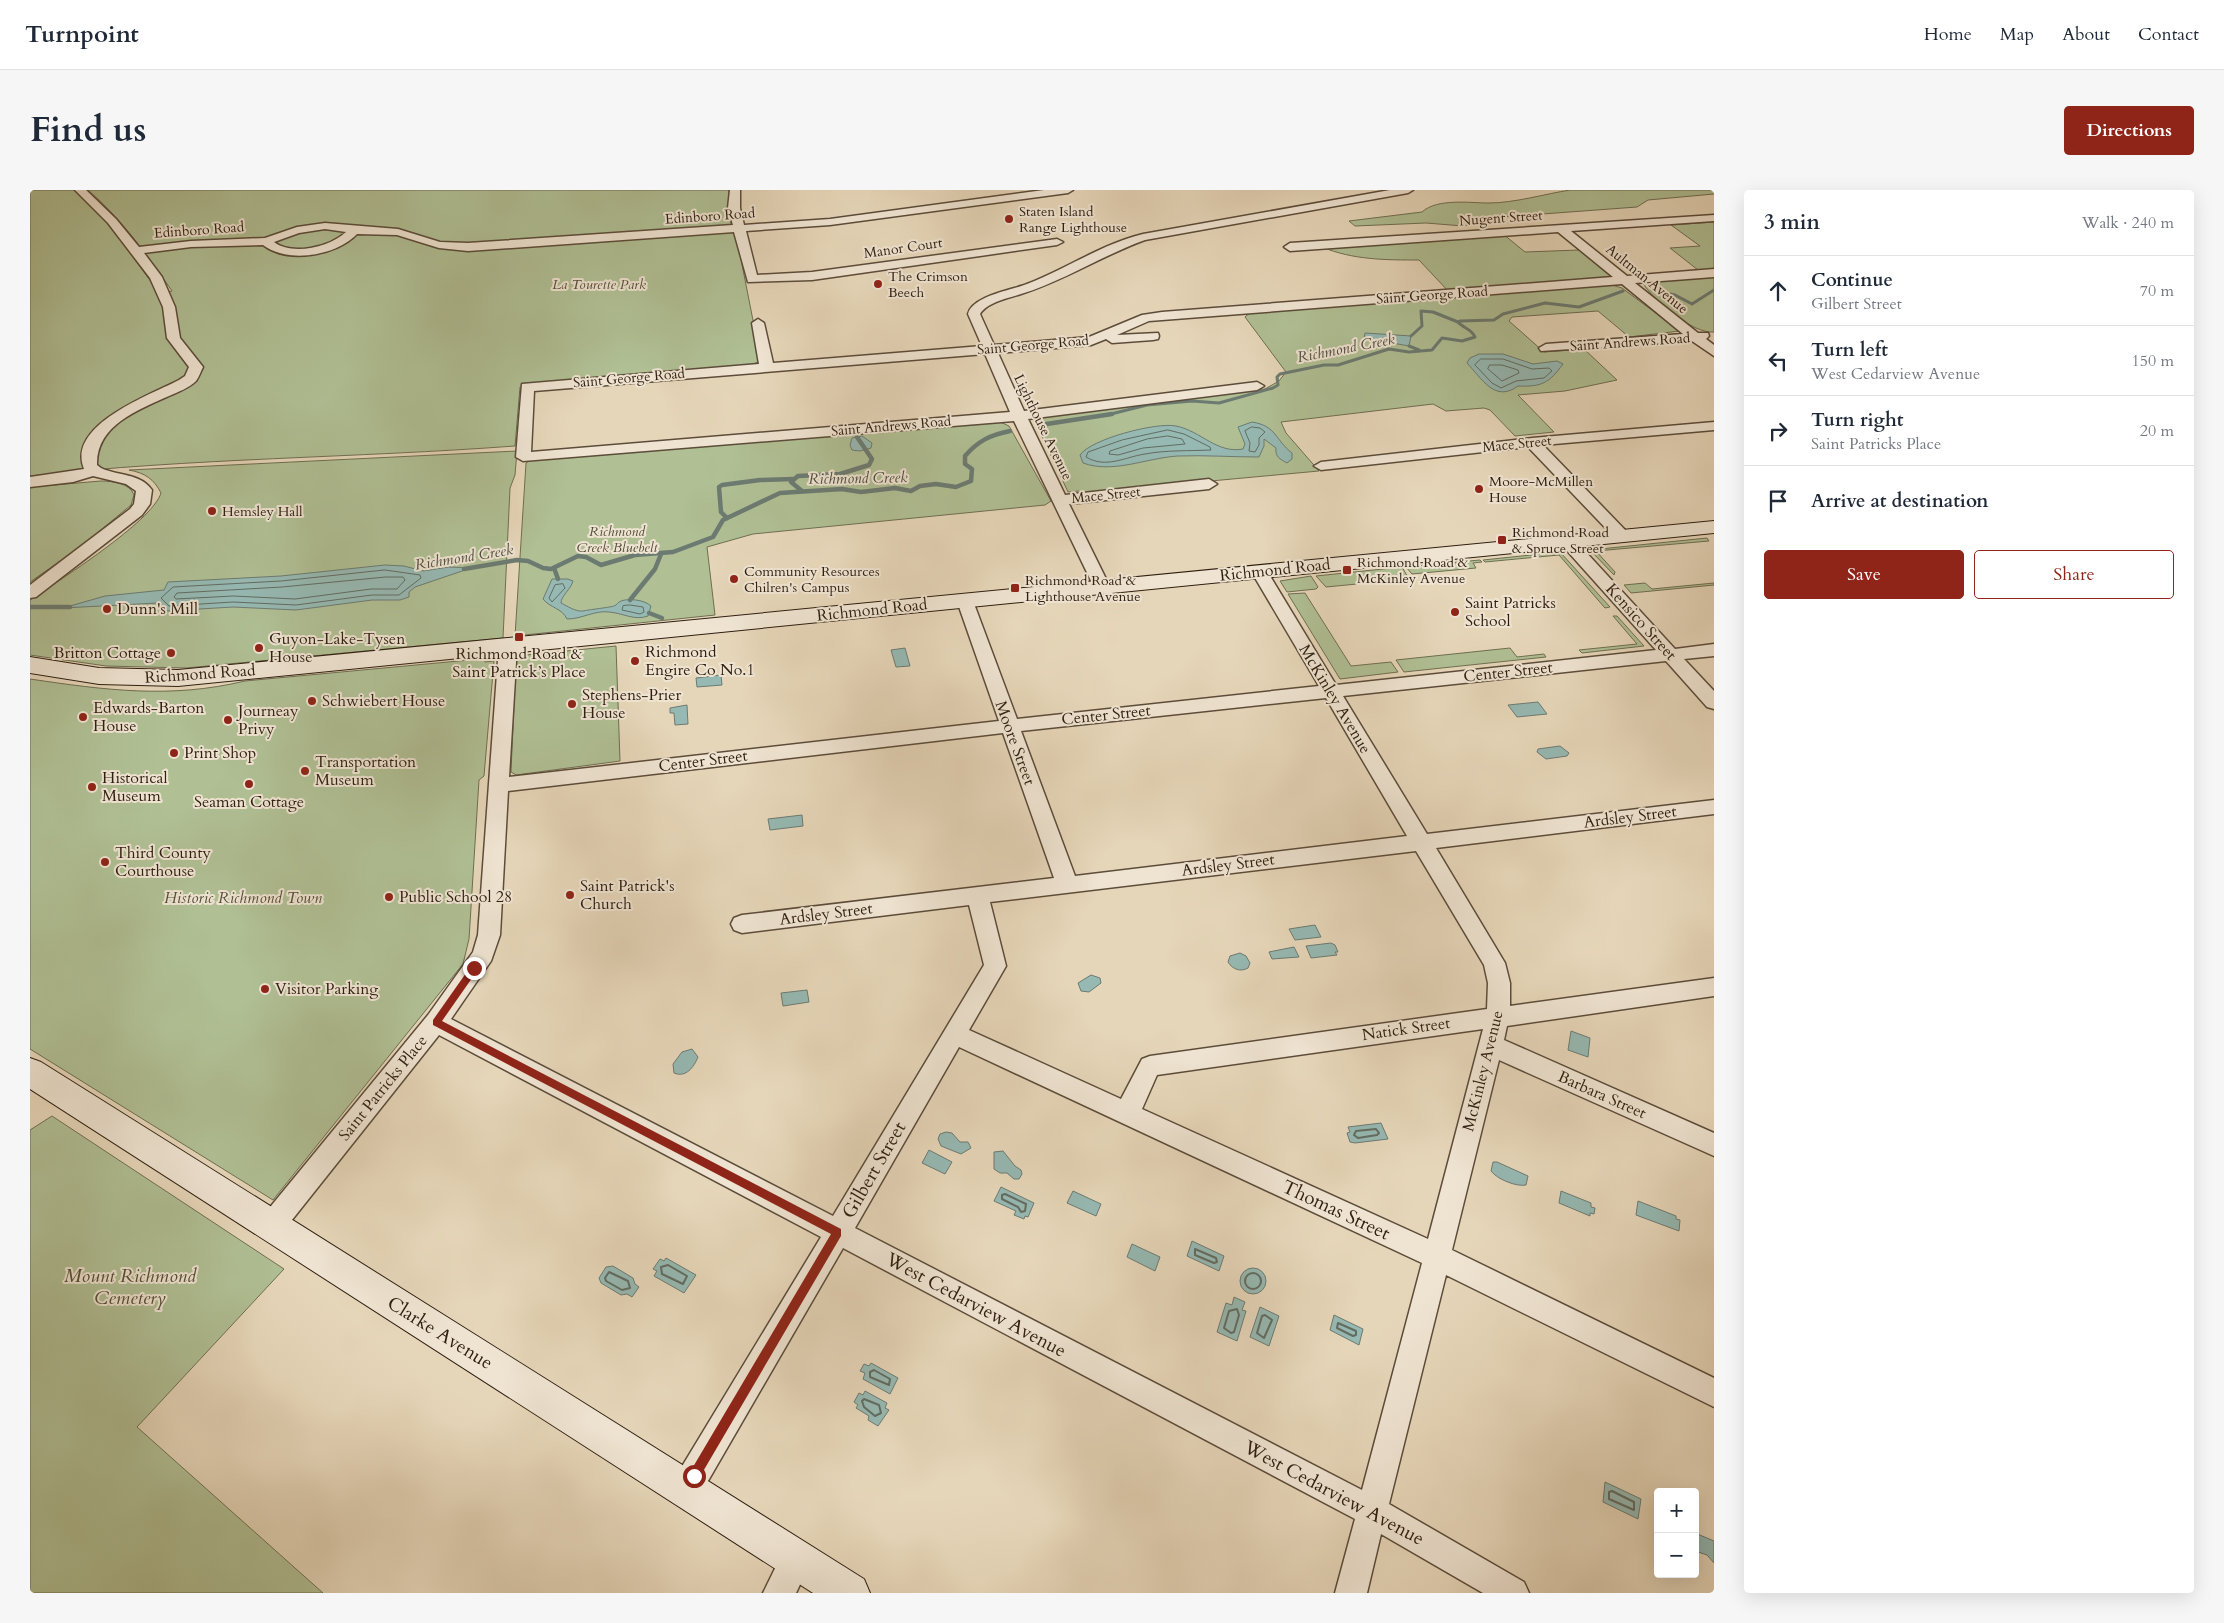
<!DOCTYPE html>
<html lang="en">
<head>
<meta charset="utf-8">
<style>
	:root { --surface:#fff; --page:#f6f6f7; --text:#1f2937; --muted:#747a83; --line:#e0e1e3; --accent:#8f2418 }
	body { margin:0; font-family:Cardo,serif; background:var(--page); color:var(--text) }
	.controls { position:absolute; right:15px; bottom:15px; display:grid; overflow:hidden; border-radius:5px; box-shadow:0 5px 20px #0002 }
	.controls button { width:45px; height:45px; display:grid; place-items:center; padding:0; border:0; border-bottom:1px solid var(--line); background:var(--surface); color:var(--text); font:25px sans-serif }
	.stop { position:absolute; width:15px; height:15px; margin:-11px; border:4px solid #8f2418; border-radius:50%; background:#fff }
	.stop.end { background:#8f2418; border-color:#fff; box-shadow:0 1px 5px #0008 }
	.list { margin:0; padding:0; list-style:none }
	h2 { display:flex; justify-content:space-between; align-items:center; height:65px; margin:0; padding:0 20px; font-size:21px }
	h2 small { font-size:16px; font-weight:400; color:var(--muted) }
	.list li { display:grid; grid-template-columns:32px 1fr auto; gap:15px; align-items:center; box-sizing:border-box; height:70px; padding:0 20px; border-top:1px solid var(--line) }
	.list b { display:block; font-size:19px; white-space:nowrap }
	.list p { margin:0; font-size:16px; white-space:nowrap; color:var(--muted) }
	.list em { font-size:16px; font-style:normal; color:var(--muted) }
	.actions { display:flex; gap:10px; padding:15px 20px }
	.actions a { flex:1; padding:11px 0; border:1px solid var(--accent); border-radius:5px; text-align:center; font-size:18px; color:var(--accent) }
	.actions .main { background:var(--accent); color:#fff }
	.icon { flex:none; width:28px; height:28px; fill:none; stroke:currentColor; stroke-width:2; stroke-linecap:round; stroke-linejoin:round }
	.map { position:relative; flex:none; width:1684px; height:1403px; overflow:hidden; border-radius:5px }
	header { display:flex; align-items:center; gap:30px; box-sizing:border-box; height:70px; padding:0 25px; background:var(--surface); border-bottom:1px solid var(--line) }
	header strong { font-size:24px }
	nav { display:flex; gap:28px; margin-inline-start:auto; font-size:18px }
	.intro { display:flex; align-items:center; justify-content:space-between; box-sizing:border-box; height:120px; padding:0 30px }
	h1 { margin:0; font-size:35px }
	.button { padding:12px 22px; border-radius:5px; background:var(--accent); color:#fff; font-size:18px; font-weight:700 }
	main { display:flex; gap:30px; padding:0 30px }
	aside { flex:1; background:var(--surface); border-radius:5px; box-shadow:0 5px 20px #0002 }
	.map>svg:first-child { display:block }
	.green { fill:#b0bf94; stroke:#6f6e52 }
	.water { fill:#96b9b3; stroke:#6c7b72 }
	.lines { fill:none; stroke-linecap:round; stroke-linejoin:round }
	.shore-far1 { stroke:#626c62; stroke-width:1 }
	.shore { stroke:#626c62; stroke-width:2 }
	.stream-far1 { stroke:#6c7b72; stroke-width:3 }
	.stream { stroke:#6c7b72; stroke-width:4.5 }
	.street-casing { stroke:#5c4c3a; stroke-width:3 }
	.secondary-casing { stroke:#2e1e10; stroke-width:2 }
	.street { fill:#efe4d2; fill-rule:evenodd }
	.secondary { fill:#efe4d2; fill-rule:evenodd }
	.route { fill:#8f2418 }
	.poi-dot { fill:#8f2418; stroke:#efe4d2; stroke-width:2 }
	.labels { text-anchor:middle; dominant-baseline:central; stroke-width:4; stroke-linejoin:round; paint-order:stroke }
	.far-poi-label { font-size:14px; fill:#2e1e10; stroke:#efe4d2; text-anchor:start }
	.far-street-label { font-size:14px; fill:#2e1e10; stroke:#efe4d2 }
	.far-park-label { font-size:14px; font-style:italic; fill:#554e38; stroke:#efe4d2 }
	.far-water-label { font-size:15px; font-style:italic; fill:#4d4c41; stroke:#efe4d2 }
	.street-label { font-size:16px; fill:#2e1e10; stroke:#efe4d2 }
	.poi-label { font-size:16px; fill:#2e1e10; stroke:#efe4d2; text-anchor:start }
	.park-label { font-size:16px; font-style:italic; fill:#554e38; stroke:#efe4d2 }
	.near-street-label { font-size:19px; fill:#2e1e10; stroke:#efe4d2 }
	.near-park-label { font-size:19px; font-style:italic; fill:#554e38; stroke:#efe4d2 }
</style>
</head>
<body>
<header>
<strong>Turnpoint</strong>
<nav><a>Home</a><a>Map</a><a>About</a><a>Contact</a></nav>
</header>
<div class="intro"><h1>Find us</h1><a class="button">Directions</a></div>
<main>
<div class="map">
<svg width="1684" height="1403" viewBox="0 0 1684 1403">
	<rect width="100%" height="100%" fill="#e6d6b9"/>
	<filter id="stains"><feTurbulence type="fractalNoise" baseFrequency=".004" numOctaves="4"/><feColorMatrix values="0 0 0 0 .2 0 0 0 0 .09 0 0 0 0 .02 0 0 0 .5 -.17"/></filter>
	<radialGradient id="worn" r=".72"><stop offset=".6" stop-color="#630" stop-opacity="0"/><stop offset="1" stop-color="#630" stop-opacity=".3"/></radialGradient>
	<g class="green">
		<path d="M0,0H44L73,26L130,104L142,101C117,65 92,29 58,0H699L701,34L706,44L731,171L720,175L495,194L490,197L485,256C324,268 161,268 0,286Z"/>
		<path d="M1540,0H1684V4L1618,10L1607,17L1472,27L1433,36L1396,33L1325,36L1319,31L1392,22C1407,8 1441,13 1459,13C1484,13 1515,4 1540,0Z"/>
		<path d="M1684,32V79L1668,80L1640,58L1670,56L1641,35Z"/>
		<path d="M1473,44L1495,62L1549,60L1582,87L1419,102L1389,70C1356,70 1323,70 1292,57Z"/>
		<path d="M1684,86V142C1662,144 1623,110 1612,92Z"/>
		<path d="M1582,95L1592,98L1650,141L1599,147L1568,121L1482,127L1479,131L1514,162L1554,159L1587,190L1535,201L1488,205L1524,242L1485,246L1460,220L1454,218L1416,221L1403,214L1251,232L1256,243L1289,281L1051,303L1049,301L1038,302L1005,231L1017,226L1235,199L1249,191L1256,182L1215,127L1222,121Z"/>
		<path d="M968,231L979,236L1021,311L1015,315L723,344L677,357L685,425L485,446L496,273L500,270Z"/>
		<path d="M487,261L485,285L480,298L473,448L156,478L76,476L0,465V410C28,391 122,332 131,303C124,289 115,283 99,280Z"/>
		<path d="M71,291C82,291 100,293 104,305L101,315L49,358L0,392V297Z"/>
		<path d="M1677,348L1679,351L1566,361L1585,382L1584,385L1560,360Z"/>
		<path d="M1530,362L1580,417L1575,418L1529,365L1455,372L1453,370Z"/>
		<path d="M1450,370L1452,372L1443,373L1446,378L1382,384L1376,377Z"/>
		<path d="M1372,377L1379,389L1296,397L1286,386Z"/>
		<path d="M1281,386L1288,397L1286,399L1257,402L1250,391Z"/>
		<path d="M1615,393L1622,399L1684,393V395L1601,403L1594,395Z"/>
		<path d="M1275,403L1321,476L1361,472L1368,482L1310,489L1258,404Z"/>
		<path d="M1583,426H1587L1614,456L1552,463L1549,460L1607,454Z"/>
		<path d="M586,456L590,571L486,585L481,582L486,469L494,468L496,465Z"/>
		<path d="M1480,458L1487,467L1514,464L1516,467L1374,482L1366,470Z"/>
		<path d="M450,469H455V472L464,471L454,586L449,590L439,749L433,774L243,1010L0,859V489C75,500 140,509 215,491Z"/>
		<path d="M22,926L254,1079L107,1237L293,1403H0V940Z"/>
	</g>
	<g class="water">
		<path d="M1335,143L1381,146L1379,156L1334,148Z"/>
		<path d="M1449,164H1473L1503,174L1527,171L1533,174C1519,193 1512,197 1488,196C1465,213 1452,189 1437,173L1440,168Z"/>
		<path d="M1222,232C1247,236 1245,250 1262,263V269L1257,273C1250,269 1245,267 1246,258L1234,249V256L1229,267C1202,267 1175,265 1148,266C1116,268 1083,284 1053,273L1050,265C1061,249 1126,232 1146,236C1171,241 1187,264 1213,259L1215,254L1208,237Z"/>
		<path d="M832,246L842,253L841,258L830,261L822,260L820,255L822,248Z"/>
		<path d="M355,375L374,376L393,381L419,377L441,378L385,397L379,402V407L370,410H342L266,420L203,417L136,421L128,413L33,418L75,406L134,400L138,392L251,386Z"/>
		<path d="M522,389H538L543,391C541,399 531,406 531,413C537,416 546,422 553,421C557,420 582,417 584,416C587,415 588,412 591,411C599,408 615,410 621,416L618,426C604,431 593,423 579,422C565,420 552,429 537,429C532,418 520,418 513,409Z"/>
		<path d="M875,458L880,476L866,477L861,460Z"/>
		<path d="M691,485L692,495L667,497L666,488Z"/>
		<path d="M1508,512L1517,524L1487,527L1478,515Z"/>
		<path d="M657,515L658,534L645,535L644,523H640V518Z"/>
		<path d="M1530,556L1539,563L1537,566L1516,569L1507,562L1508,559Z"/>
		<path d="M772,625L773,636L740,640L738,629Z"/>
		<path d="M1285,735L1291,747L1265,750L1259,739Z"/>
		<path d="M1301,753L1305,755L1308,762H1305L1307,765L1281,768L1276,756Z"/>
		<path d="M1264,757L1269,767L1242,769L1239,762Z"/>
		<path d="M1210,763L1216,766L1220,773L1218,778C1211,782 1203,780 1198,772L1200,766Z"/>
		<path d="M1061,785L1070,788L1071,793L1059,802L1051,801L1048,793Z"/>
		<path d="M777,800L779,812L753,816L751,803Z"/>
		<path d="M1541,841L1560,848L1558,867L1538,860Z"/>
		<path d="M662,859L668,867C664,877 656,888 644,883L643,874L652,862Z"/>
		<path d="M1351,933L1358,949L1325,953L1320,952L1317,943L1320,942L1318,937Z"/>
		<path d="M916,942L922,943L930,952H938L941,958L931,964L911,956L908,949L910,944Z"/>
		<path d="M899,960L922,972L915,984L892,973Z"/>
		<path d="M973,961L985,976L991,980L992,984L989,989H984L977,983H970L964,979V962Z"/>
		<path d="M1463,972H1467L1498,986L1496,995C1486,997 1467,989 1461,981Z"/>
		<path d="M971,997L1004,1013L998,1027L995,1026L994,1029L984,1025L986,1021L964,1011Z"/>
		<path d="M1043,1001L1071,1014L1066,1026L1037,1013Z"/>
		<path d="M1531,1001L1561,1013V1017L1565,1018L1564,1024L1560,1023V1026L1529,1013Z"/>
		<path d="M1608,1011L1646,1026V1029L1650,1030L1649,1041L1606,1025Z"/>
		<path d="M1162,1051L1194,1066L1189,1081L1157,1066Z"/>
		<path d="M1102,1054L1130,1067L1125,1081L1097,1067Z"/>
		<path d="M636,1068L666,1085L654,1103L624,1086L627,1081L623,1079L630,1069L634,1071Z"/>
		<path d="M583,1076L603,1088L605,1094L609,1097L602,1107L597,1104L591,1105L571,1093L569,1088L576,1077Z"/>
		<circle cx="1223" cy="1091" r="13"/>
		<path d="M1204,1107L1215,1112L1212,1120L1216,1121L1207,1151L1187,1142L1196,1113L1202,1115Z"/>
		<path d="M1230,1117L1249,1126L1239,1156L1220,1147Z"/>
		<path d="M1304,1125L1333,1139L1329,1155L1300,1140Z"/>
		<path d="M841,1173L868,1188L860,1204L833,1189L835,1183L830,1181L834,1174L839,1176Z"/>
		<path d="M835,1201L857,1213L855,1218L859,1220L848,1236L838,1230L839,1226L826,1218L828,1215L824,1212L829,1203L833,1205Z"/>
		<path d="M1575,1292L1611,1309L1608,1329L1573,1312Z"/>
		<path d="M1665,1343L1684,1351V1373L1677,1365L1665,1361Z"/>
	</g>
	<g class="lines">
		<g class="shore-far1">
			<path d="M1451,169H1473L1502,179L1519,178L1522,181L1514,188L1486,191L1471,198L1462,193L1445,175Z"/>
			<path d="M1460,175H1472L1488,180L1489,183L1472,191L1458,179Z"/>
			<path d="M1222,237L1230,238L1235,242L1229,248V255L1225,262L1219,261L1220,253L1215,241Z"/>
			<path d="M1138,240L1154,244L1180,257L1181,260C1160,261 1136,260 1115,264C1095,267 1076,279 1056,267L1058,262L1092,250Z"/>
			<path d="M1138,246L1152,249L1155,254L1113,258L1088,265L1079,264L1080,261L1117,249Z"/>
			<path d="M355,380L390,385L391,388L369,405H342L266,415L203,412L139,416L131,408L143,397L251,391Z"/>
			<path d="M356,387H373L375,390L367,399H341L265,409L203,406L146,409L144,407L147,403L252,397Z"/>
			<path d="M533,394L535,398L522,412L519,408L525,395Z"/>
			<path d="M600,415L613,417L614,422L610,424L592,420L593,416Z"/>
		</g>
		<g class="shore">
			<path d="M1346,939L1349,943L1347,945L1328,948L1324,945L1326,941Z"/>
			<path d="M975,1004L996,1014L995,1021L991,1022L988,1017L972,1009V1005Z"/>
			<path d="M1165,1059L1186,1068L1187,1072L1184,1073L1165,1065Z"/>
			<path d="M638,1075L657,1086L653,1094L632,1084L631,1077Z"/>
			<path d="M579,1082L598,1091L600,1098L592,1100L576,1091L575,1088Z"/>
			<circle cx="1223" cy="1091" r="8"/>
			<path d="M1207,1119L1209,1125L1204,1142L1201,1143L1194,1138L1199,1121Z"/>
			<path d="M1235,1125L1242,1130L1234,1148L1227,1143L1232,1126Z"/>
			<path d="M1308,1133L1326,1141V1145L1323,1146L1307,1138Z"/>
			<path d="M844,1180L860,1189L859,1195L840,1187V1182Z"/>
			<path d="M834,1209L849,1215L851,1223L845,1226L834,1217L832,1211Z"/>
			<path d="M1582,1301L1604,1312V1320L1579,1309V1302Z"/>
		</g>
		<g class="stream-far1">
			<path d="M1622,100L1645,105L1662,114L1684,100"/>
			<path d="M1381,146L1392,136L1391,121L1403,122L1428,132"/>
			<path d="M1379,156L1389,160"/>
			<path d="M1077,225L1117,215L1162,211L1189,213L1243,198L1248,195L1247,187L1250,184L1294,175H1308L1359,159L1379,162L1402,160L1412,148L1432,151L1445,147C1442,139 1433,138 1428,132L1430,131L1464,130L1473,124L1515,113L1549,117L1593,101"/>
		</g>
		<g class="stream">
			<path d="M1010,235L1082,224"/>
			<path d="M772,301L761,292L768,286L810,284L839,275L842,269L827,247"/>
			<path d="M697,328L691,322L689,297L692,295L730,290L763,289"/>
			<path d="M524,378L528,389"/>
			<path d="M434,379L487,370L498,371L513,378L521,379L548,366L556,367L571,375L605,365L643,362L683,347L693,330L750,303L812,299L831,302L865,298L881,301L890,296L906,294L926,297L941,291L942,279L935,274V266C948,251 960,245 980,241"/>
			<path d="M600,410L625,379L631,364"/>
			<path d="M0,417H40"/>
			<path d="M619,423L632,428"/>
		</g>
		<defs>
			<g id="street">
				<path d="M45,0H56L86,29L109,57L161,51L235,48L267,37L295,33L368,39L410,52L438,53L703,35L698,18L700,0H710V18L714,35L800,29L1014,0H1043L1038,3L800,35L716,41L727,85L782,82L1027,49L1033,52L1027,55L782,90L718,92L704,42L438,61L409,58L367,45L327,44C306,66 258,74 233,55L161,57L114,63L132,87L145,117L150,148L173,177C171,181 169,187 166,191C159,198 148,202 139,206C108,220 66,235 67,275L71,278C88,286 110,283 122,300L120,314L112,325L6,407L0,408V395L100,319L104,314L106,301L96,294L63,286L43,292L0,297V287L54,279C36,235 120,205 149,190L155,186L159,177L137,148L133,117L120,88L78,33ZM295,39L316,42C300,57 262,66 244,52L269,43Z"/>
				<path d="M1360,0H1383L1378,3L1115,50C1073,65 1034,91 991,104C979,108 957,112 950,124L964,155L1059,147L1112,125L1132,122L1583,87L1528,42L1260,61L1254,57L1260,53L1684,25V31L1541,41L1597,86L1684,79V87L1605,93L1668,143H1678L1679,146L1676,149L1684,155V166L1662,151L1511,161L1509,158L1516,154L1653,144L1592,94L1132,130L1119,131L1087,145L1128,143L1129,146L1128,149L1123,150L1082,153L1076,149L1061,155L968,163L994,221L1227,192L1234,196L1227,200L998,229L1035,305L1179,289L1187,294L1179,299L1039,314L1080,397L1078,401H1066L1064,397L984,231L493,271L486,267L492,194L729,174L722,133L728,129L734,133L743,173L952,156L938,124C942,106 982,100 997,94C1036,79 1072,54 1113,44ZM955,164L980,222L501,262L504,201Z"/>
				<path d="M1684,232V240L1513,255L1598,343L1600,346L1592,351L1586,349L1498,257L1291,280L1284,276L1291,272L1502,248Z"/>
				<path d="M1537,346L1543,348L1645,459L1684,454V466L1654,469L1684,501V519L1677,517L1636,471L1313,506L1397,644L1684,610V624L1406,658L1475,773L1480,793V816L1684,788V806L1477,836L1474,850L1684,943V966L1469,870L1422,1060L1684,1188V1217L1416,1085L1359,1314L1494,1392L1499,1403H1453L1351,1344L1337,1403H1305L1325,1329L813,1058L667,1310L656,1314L645,1310L641,1299L645,1288L791,1047L409,845L250,1045L241,1049L232,1045L228,1036L232,1027L398,825L443,762L448,745L469,456L472,452H484L487,456L479,587L969,531L927,411L929,407H941L943,411L987,529L1289,496L1221,381L1223,377H1235L1237,381L1306,495L1626,460L1531,354L1529,351L1531,348ZM1296,508L1377,646L1045,686L991,541ZM973,543L1024,688L712,725L704,728L701,734L704,740L712,743L939,715L954,775L803,1026L421,829L461,771L470,745L478,601ZM1386,661L1454,775L1458,793L1457,819L1120,866L1112,869L1091,909L939,840L976,776L960,712ZM1453,839L1398,1049L1112,919L1127,885ZM929,857L1392,1073L1332,1300L825,1038Z"/>
				<path d="M766,1353L777,1358L782,1369L766,1403H733L755,1358Z"/>
			</g>
			<g id="secondary">
				<path d="M1684,331V343L148,496L69,494L0,483V467L69,478L148,480Z"/>
				<path d="M0,868L11,872L834,1389L840,1403H783L0,899Z"/>
			</g>
		</defs>
		<use href="#street" class="street-casing"/>
		<use href="#secondary" class="secondary-casing"/>
		<use href="#street" class="street"/>
		<use href="#secondary" class="secondary"/>
	</g>
	<path class="route" d="M444,775L447,776V781L412,831L811,1039V1046L668,1290H660V1282L801,1044L403,835V830L441,776Z"/>
	<g class="poi-dot">
		<circle cx="979" cy="29" r="5"/>
		<circle cx="848" cy="94" r="5"/>
		<circle cx="1449" cy="299" r="5"/>
		<circle cx="182" cy="321" r="5"/>
		<rect x="1467" y="345" width="10" height="10" rx="2.5"/>
		<rect x="1312" y="375" width="10" height="10" rx="2.5"/>
		<circle cx="704" cy="389" r="5"/>
		<rect x="980" y="393" width="10" height="10" rx="2.5"/>
		<circle cx="77" cy="419" r="5"/>
		<circle cx="1425" cy="422" r="5"/>
		<rect x="484" y="442" width="10" height="10" rx="2.5"/>
		<circle cx="229" cy="458" r="5"/>
		<circle cx="141" cy="463" r="5"/>
		<circle cx="605" cy="471" r="5"/>
		<circle cx="282" cy="511" r="5"/>
		<circle cx="542" cy="514" r="5"/>
		<circle cx="53" cy="527" r="5"/>
		<circle cx="198" cy="530" r="5"/>
		<circle cx="144" cy="563" r="5"/>
		<circle cx="275" cy="581" r="5"/>
		<circle cx="219" cy="594" r="5"/>
		<circle cx="62" cy="597" r="5"/>
		<circle cx="75" cy="672" r="5"/>
		<circle cx="540" cy="705" r="5"/>
		<circle cx="359" cy="707" r="5"/>
		<circle cx="235" cy="799" r="5"/>
	</g>
	<g class="labels">
		<g class="far-poi-label">
			<text x="989" y="21">Staten Island<tspan x="989" dy="16">Range Lighthouse</tspan></text>
			<text x="858" y="86">The Crimson<tspan x="858" dy="16">Beech</tspan></text>
			<text x="1459" y="291">Moore-McMillen<tspan x="1459" dy="16">House</tspan></text>
			<text x="192" y="321">Hemsley Hall</text>
			<text x="1482" y="342">Richmond Road<tspan x="1482" dy="16">&amp; Spruce Street</tspan></text>
			<text x="1327" y="372">Richmond Road &amp;<tspan x="1327" dy="16">McKinley Avenue</tspan></text>
			<text x="714" y="381">Community Resources<tspan x="714" dy="16">Chilren's Campus</tspan></text>
			<text x="995" y="390">Richmond Road &amp;<tspan x="995" dy="16">Lighthouse Avenue</tspan></text>
		</g>
		<g class="far-street-label">
			<text transform="translate(680 26) rotate(-4)">Edinboro Road</text>
			<text transform="translate(1471 28) rotate(-4)">Nugent Street</text>
			<text transform="translate(169 40) rotate(-4)">Edinboro Road</text>
			<text transform="translate(873 58) rotate(-8)">Manor Court</text>
			<text transform="translate(1617 89) rotate(39)">Aultman Avenue</text>
			<text transform="translate(1402 105) rotate(-4)">Saint George Road</text>
			<text transform="translate(1600 152) rotate(-4)">Saint Andrews Road</text>
			<text transform="translate(1003 155) rotate(-5)">Saint George Road</text>
			<text transform="translate(599 188) rotate(-5)">Saint George Road</text>
			<text transform="translate(861 236) rotate(-5)">Saint Andrews Road</text>
			<text transform="translate(1013 237) rotate(64)">Lighthouse Avenue</text>
			<text transform="translate(1487 254) rotate(-6)">Mace Street</text>
			<text transform="translate(1076 305) rotate(-6)">Mace Street</text>
		</g>
		<g class="far-park-label">
			<text x="569" y="94">La Tourette Park</text>
			<text x="587" y="341">Richmond<tspan x="587" dy="16">Creek Bluebelt</tspan></text>
		</g>
		<g class="far-water-label">
			<text transform="translate(1316 158) rotate(-11)">Richmond Creek</text>
			<text transform="translate(828 288) rotate(-1)">Richmond Creek</text>
			<text transform="translate(434 367) rotate(-9)">Richmond Creek</text>
		</g>
		<g class="street-label">
			<text transform="translate(1245 380) rotate(-6)">Richmond Road</text>
			<text transform="translate(842 420) rotate(-6)">Richmond Road</text>
			<text transform="translate(1611 432) rotate(48)">Kensico Street</text>
			<text transform="translate(1478 482) rotate(-6)">Center Street</text>
			<text transform="translate(170 484) rotate(-4)">Richmond Road</text>
			<text transform="translate(1305 509) rotate(59)">McKinley Avenue</text>
			<text transform="translate(1076 525) rotate(-6)">Center Street</text>
			<text transform="translate(985 553) rotate(70)">Moore Street</text>
			<text transform="translate(673 571) rotate(-7)">Center Street</text>
			<text transform="translate(1600 627) rotate(-7)">Ardsley Street</text>
			<text transform="translate(1198 675) rotate(-7)">Ardsley Street</text>
			<text transform="translate(796 724) rotate(-7)">Ardsley Street</text>
			<text transform="translate(1376 839) rotate(-8)">Natick Street</text>
			<text transform="translate(1453 881) rotate(-76)">McKinley Avenue</text>
			<text transform="translate(353 898) rotate(-51)">Saint Patricks Place</text>
			<text transform="translate(1572 905) rotate(24)">Barbara Street</text>
		</g>
		<g class="poi-label">
			<text x="1435" y="413">Saint Patricks<tspan x="1435" dy="18">School</tspan></text>
			<text x="87" y="419">Dunn's Mill</text>
			<text x="239" y="449">Guyon-Lake-Tysen<tspan x="239" dy="18">House</tspan></text>
			<text x="615" y="462">Richmond<tspan x="615" dy="18">Engire Co No.1</tspan></text>
			<text x="131" y="463" text-anchor="end">Britton Cottage</text>
			<text x="489" y="464" text-anchor="middle">Richmond Road &amp;<tspan x="489" dy="18">Saint Patrick’s Place</tspan></text>
			<text x="552" y="505">Stephens-Prier<tspan x="552" dy="18">House</tspan></text>
			<text x="292" y="511">Schwiebert House</text>
			<text x="63" y="518">Edwards-Barton<tspan x="63" dy="18">House</tspan></text>
			<text x="208" y="521">Journeay<tspan x="208" dy="18">Privy</tspan></text>
			<text x="154" y="563">Print Shop</text>
			<text x="285" y="572">Transportation<tspan x="285" dy="18">Museum</tspan></text>
			<text x="72" y="588">Historical<tspan x="72" dy="18">Museum</tspan></text>
			<text x="219" y="612" text-anchor="middle">Seaman Cottage</text>
			<text x="85" y="663">Third County<tspan x="85" dy="18">Courthouse</tspan></text>
			<text x="550" y="696">Saint Patrick's<tspan x="550" dy="18">Church</tspan></text>
			<text x="369" y="707">Public School 28</text>
			<text x="245" y="799">Visitor Parking</text>
		</g>
		<g class="park-label">
			<text x="213" y="708">Historic Richmond Town</text>
		</g>
		<g class="near-street-label">
			<text transform="translate(844 980) rotate(-60)">Gilbert Street</text>
			<text transform="translate(1306 1020) rotate(25)">Thomas Street</text>
			<text transform="translate(946 1115) rotate(28)">West Cedarview Avenue</text>
			<text transform="translate(410 1143) rotate(32)">Clarke Avenue</text>
			<text transform="translate(1304 1303) rotate(28)">West Cedarview Avenue</text>
		</g>
		<g class="near-park-label">
			<text x="100" y="1086">Mount Richmond<tspan x="100" dy="22">Cemetery</tspan></text>
		</g>
	</g>
	<rect width="100%" height="100%" filter="url(#stains)"/>
	<rect width="100%" height="100%" fill="url(#worn)"/>
</svg>
<div class="controls">
<button>+</button>
<button>−</button>
</div>
<div class="stop" style="left:664px;top:1286px"></div>
<div class="stop end" style="left:444px;top:778px"></div>
</div>
<aside>
<h2>3 min<small>Walk · 240 m</small></h2>
<ul class="list">
<li><svg class="icon" aria-label="ahead" viewBox="0 0 24 24"><path d="M12 20V5M6 11l6-6 6 6"/></svg><div><b>Continue</b><p>Gilbert Street</p></div><em>70 m</em></li>
<li><svg class="icon" aria-label="left" viewBox="0 0 24 24"><path d="M17 20v-9H6M10 6l-5 5 5 5"/></svg><div><b>Turn left</b><p>West Cedarview Avenue</p></div><em>150 m</em></li>
<li><svg class="icon" aria-label="right" viewBox="0 0 24 24"><path d="M7 20v-9h11M14 6l5 5-5 5"/></svg><div><b>Turn right</b><p>Saint Patricks Place</p></div><em>20 m</em></li>
<li><svg class="icon" aria-label="arrive" viewBox="0 0 24 24"><path d="M6 21V4h12l-3 4 3 4H6"/></svg><div><b>Arrive at destination</b></div></li>
</ul>
<div class="actions"><a class="main">Save</a><a>Share</a></div>
</aside>
</main>
</body>
</html>
